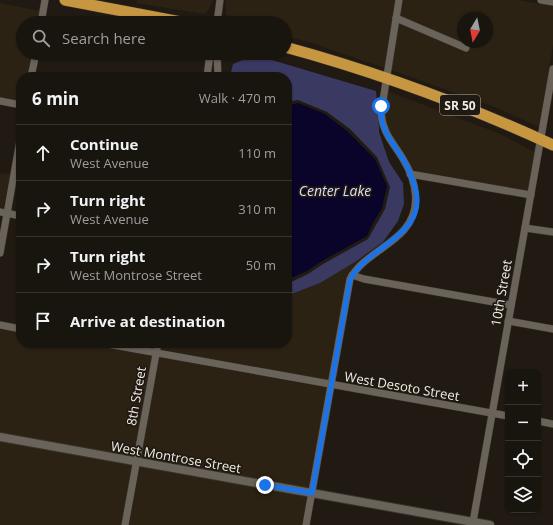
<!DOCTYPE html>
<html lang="en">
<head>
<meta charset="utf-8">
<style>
	:root { --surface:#18140e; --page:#25211c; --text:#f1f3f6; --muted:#9f9e9e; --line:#36332e }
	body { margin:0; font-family:"Open Sans",sans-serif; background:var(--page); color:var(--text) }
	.controls { position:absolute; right:12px; bottom:12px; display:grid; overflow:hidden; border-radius:8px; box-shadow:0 1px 3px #0004 }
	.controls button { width:36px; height:36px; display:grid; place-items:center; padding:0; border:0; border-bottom:1px solid var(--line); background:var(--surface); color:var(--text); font:20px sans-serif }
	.compass { position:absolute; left:457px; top:12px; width:36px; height:36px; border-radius:50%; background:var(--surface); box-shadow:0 1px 3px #0004; rotate:190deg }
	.stop { position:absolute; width:12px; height:12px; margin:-9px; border:3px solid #1a73e8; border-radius:50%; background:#fff }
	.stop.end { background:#1a73e8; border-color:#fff; box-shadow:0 1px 4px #0008 }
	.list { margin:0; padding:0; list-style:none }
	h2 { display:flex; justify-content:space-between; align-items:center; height:52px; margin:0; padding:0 16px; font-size:17px }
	h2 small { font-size:13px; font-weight:400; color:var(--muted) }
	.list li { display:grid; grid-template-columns:26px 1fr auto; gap:12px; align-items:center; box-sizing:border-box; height:56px; padding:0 16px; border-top:1px solid var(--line) }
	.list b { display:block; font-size:15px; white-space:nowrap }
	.list p { margin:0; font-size:13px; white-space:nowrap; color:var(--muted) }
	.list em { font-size:13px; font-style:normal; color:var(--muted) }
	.icon { flex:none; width:22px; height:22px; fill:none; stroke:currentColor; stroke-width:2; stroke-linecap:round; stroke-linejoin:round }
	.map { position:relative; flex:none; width:553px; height:525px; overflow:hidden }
	.search { position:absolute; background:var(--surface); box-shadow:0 1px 3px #0004; left:16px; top:16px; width:276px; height:44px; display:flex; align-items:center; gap:10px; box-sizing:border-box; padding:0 14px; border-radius:22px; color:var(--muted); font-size:15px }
	.panel { position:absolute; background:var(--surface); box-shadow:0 1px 3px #0004; left:16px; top:72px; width:276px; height:276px; border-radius:16px }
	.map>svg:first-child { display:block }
	.built { fill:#2b2214; fill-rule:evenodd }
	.green { fill:#393962 }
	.water { fill:#0a032a }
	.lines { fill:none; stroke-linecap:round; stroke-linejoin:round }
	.minor-casing { stroke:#37332f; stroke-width:8 }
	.tertiary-casing { stroke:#37332f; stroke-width:10 }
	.trunk-casing { stroke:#37332f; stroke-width:12 }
	.minor { stroke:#6a6359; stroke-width:7 }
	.tertiary { stroke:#6a6359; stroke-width:8 }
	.trunk { stroke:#c69641; stroke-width:11 }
	.route { stroke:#1a73e8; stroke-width:5 }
	.labels { text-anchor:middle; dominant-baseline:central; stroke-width:3.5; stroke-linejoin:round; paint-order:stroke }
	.shield { fill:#201a12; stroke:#b2aea7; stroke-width:1 }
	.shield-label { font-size:12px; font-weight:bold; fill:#f1ede7 }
	.street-label { font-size:13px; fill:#f1ede7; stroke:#201a12 }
	.water-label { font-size:14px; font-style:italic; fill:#dbddfc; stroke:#201a12 }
</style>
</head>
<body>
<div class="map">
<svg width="553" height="525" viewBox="0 0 553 525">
	<rect width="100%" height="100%" fill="#201a12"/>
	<g class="built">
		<path d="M137,0H213L209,9L204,14L137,3Z"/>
		<path d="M226,0H396L384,68L312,43L285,36V23H236L226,14Z"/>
		<path d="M403,0H517L553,6V45L539,127L495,107L391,70L399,23L468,53L471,46L400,16ZM463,18H487V42H463Z"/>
		<path d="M0,3L40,11L38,23H23V53H32L28,77H21V101L0,97Z"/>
		<path d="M387,91L498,133L535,152L528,191L412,170L407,158L387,128L384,113Z"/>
		<path d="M0,173L10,174L3,209L0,208Z"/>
		<path d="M363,256V259L351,270H350L347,278L328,381L160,349L162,343H287V296L320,283Z"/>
		<path d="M0,329L21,333V343H80L152,356L134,458L0,433Z"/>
		<path d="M159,357L327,388L309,488L141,459Z"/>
		<path d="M0,441L133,466L122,525H0Z"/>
		<path d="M139,467L307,496L302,525H129Z"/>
	</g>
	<path class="green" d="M255,55L376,91L379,126V132L389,162L403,183L404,204L398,221L383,242L355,262L320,283L287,296V284L308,274L323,264L368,239L385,209L390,187L377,157L350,129L327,112L298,100L287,102V77H230L233,64Z"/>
	<path class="water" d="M298,103L325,114L348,132L375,159L387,186L382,208L373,223L367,236L322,261L307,271L287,280V106Z"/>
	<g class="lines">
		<defs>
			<g id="minor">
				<path d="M541,0L553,2"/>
				<path d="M396,18L466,48"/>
				<path d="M41,23L45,0"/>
				<path d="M217,23L220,0"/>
				<path d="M217,53L218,77"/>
				<path d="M31,77L36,53"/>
				<path d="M207,77L210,53"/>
				<path d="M0,101L21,105"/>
				<path d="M410,174L531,195"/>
				<path d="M0,212L21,216"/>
				<path d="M525,228L553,232"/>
				<path d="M0,253L21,135"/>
				<path d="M352,275L364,279L511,305"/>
				<path d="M508,321L553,329"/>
				<path d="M0,325L21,329"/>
				<path d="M102,343L508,416"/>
				<path d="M538,421L553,424"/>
				<path d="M473,522L553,69"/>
				<path d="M125,525L158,343"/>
				<path d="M306,525L350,279C361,258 388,248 404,230C422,209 417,182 403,159C393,142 383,134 381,113L399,0"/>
			</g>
			<path id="tertiary" d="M0,437L490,525"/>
			<g id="trunk">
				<path d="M65,0L186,23"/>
				<path d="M285,47C377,72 466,105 553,145"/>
			</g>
		</defs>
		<use href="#minor" class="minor-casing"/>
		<use href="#tertiary" class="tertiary-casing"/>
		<use href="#trunk" class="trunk-casing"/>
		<use href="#minor" class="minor"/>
		<use href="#tertiary" class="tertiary"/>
		<use href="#trunk" class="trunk"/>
	</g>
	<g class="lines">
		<path class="route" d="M265,485L312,493L350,280C366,246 432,235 414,184C411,176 408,166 403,159C391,139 380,131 381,106"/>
	</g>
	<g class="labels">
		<rect class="shield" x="440" y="95" width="40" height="20" rx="3"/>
		<g class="shield-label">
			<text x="460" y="105">SR 50</text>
		</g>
		<g class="street-label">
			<text transform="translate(501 293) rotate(-80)">10th Street</text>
			<text transform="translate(402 386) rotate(10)">West Desoto Street</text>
			<text transform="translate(136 396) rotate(-80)">8th Street</text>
			<text transform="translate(176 457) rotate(10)">West Montrose Street</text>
		</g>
		<g class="water-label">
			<text x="335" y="190">Center Lake</text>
		</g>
	</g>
</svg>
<div class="controls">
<button>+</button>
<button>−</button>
<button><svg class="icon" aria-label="locate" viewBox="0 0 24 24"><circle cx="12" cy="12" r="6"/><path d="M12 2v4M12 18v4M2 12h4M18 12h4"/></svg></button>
<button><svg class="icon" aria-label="layers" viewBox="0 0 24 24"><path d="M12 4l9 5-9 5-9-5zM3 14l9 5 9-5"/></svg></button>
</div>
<svg class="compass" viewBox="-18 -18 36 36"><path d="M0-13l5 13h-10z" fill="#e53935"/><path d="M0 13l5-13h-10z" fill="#9f9e9e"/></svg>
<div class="stop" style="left:381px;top:106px"></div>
<div class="stop end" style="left:265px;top:485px"></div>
<div class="search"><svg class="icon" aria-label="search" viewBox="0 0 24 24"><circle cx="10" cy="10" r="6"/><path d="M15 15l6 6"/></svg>Search here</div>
<section class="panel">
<h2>6 min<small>Walk · 470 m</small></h2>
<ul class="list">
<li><svg class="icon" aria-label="ahead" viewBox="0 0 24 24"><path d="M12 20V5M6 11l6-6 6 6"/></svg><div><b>Continue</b><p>West Avenue</p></div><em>110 m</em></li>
<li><svg class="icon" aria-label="right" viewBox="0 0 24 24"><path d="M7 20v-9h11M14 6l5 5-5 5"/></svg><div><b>Turn right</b><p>West Avenue</p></div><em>310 m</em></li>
<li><svg class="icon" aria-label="right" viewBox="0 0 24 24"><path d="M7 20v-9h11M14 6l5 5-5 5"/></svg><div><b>Turn right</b><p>West Montrose Street</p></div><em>50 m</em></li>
<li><svg class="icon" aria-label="arrive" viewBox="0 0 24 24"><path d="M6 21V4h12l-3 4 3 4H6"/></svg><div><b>Arrive at destination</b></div></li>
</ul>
</section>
</div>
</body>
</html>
